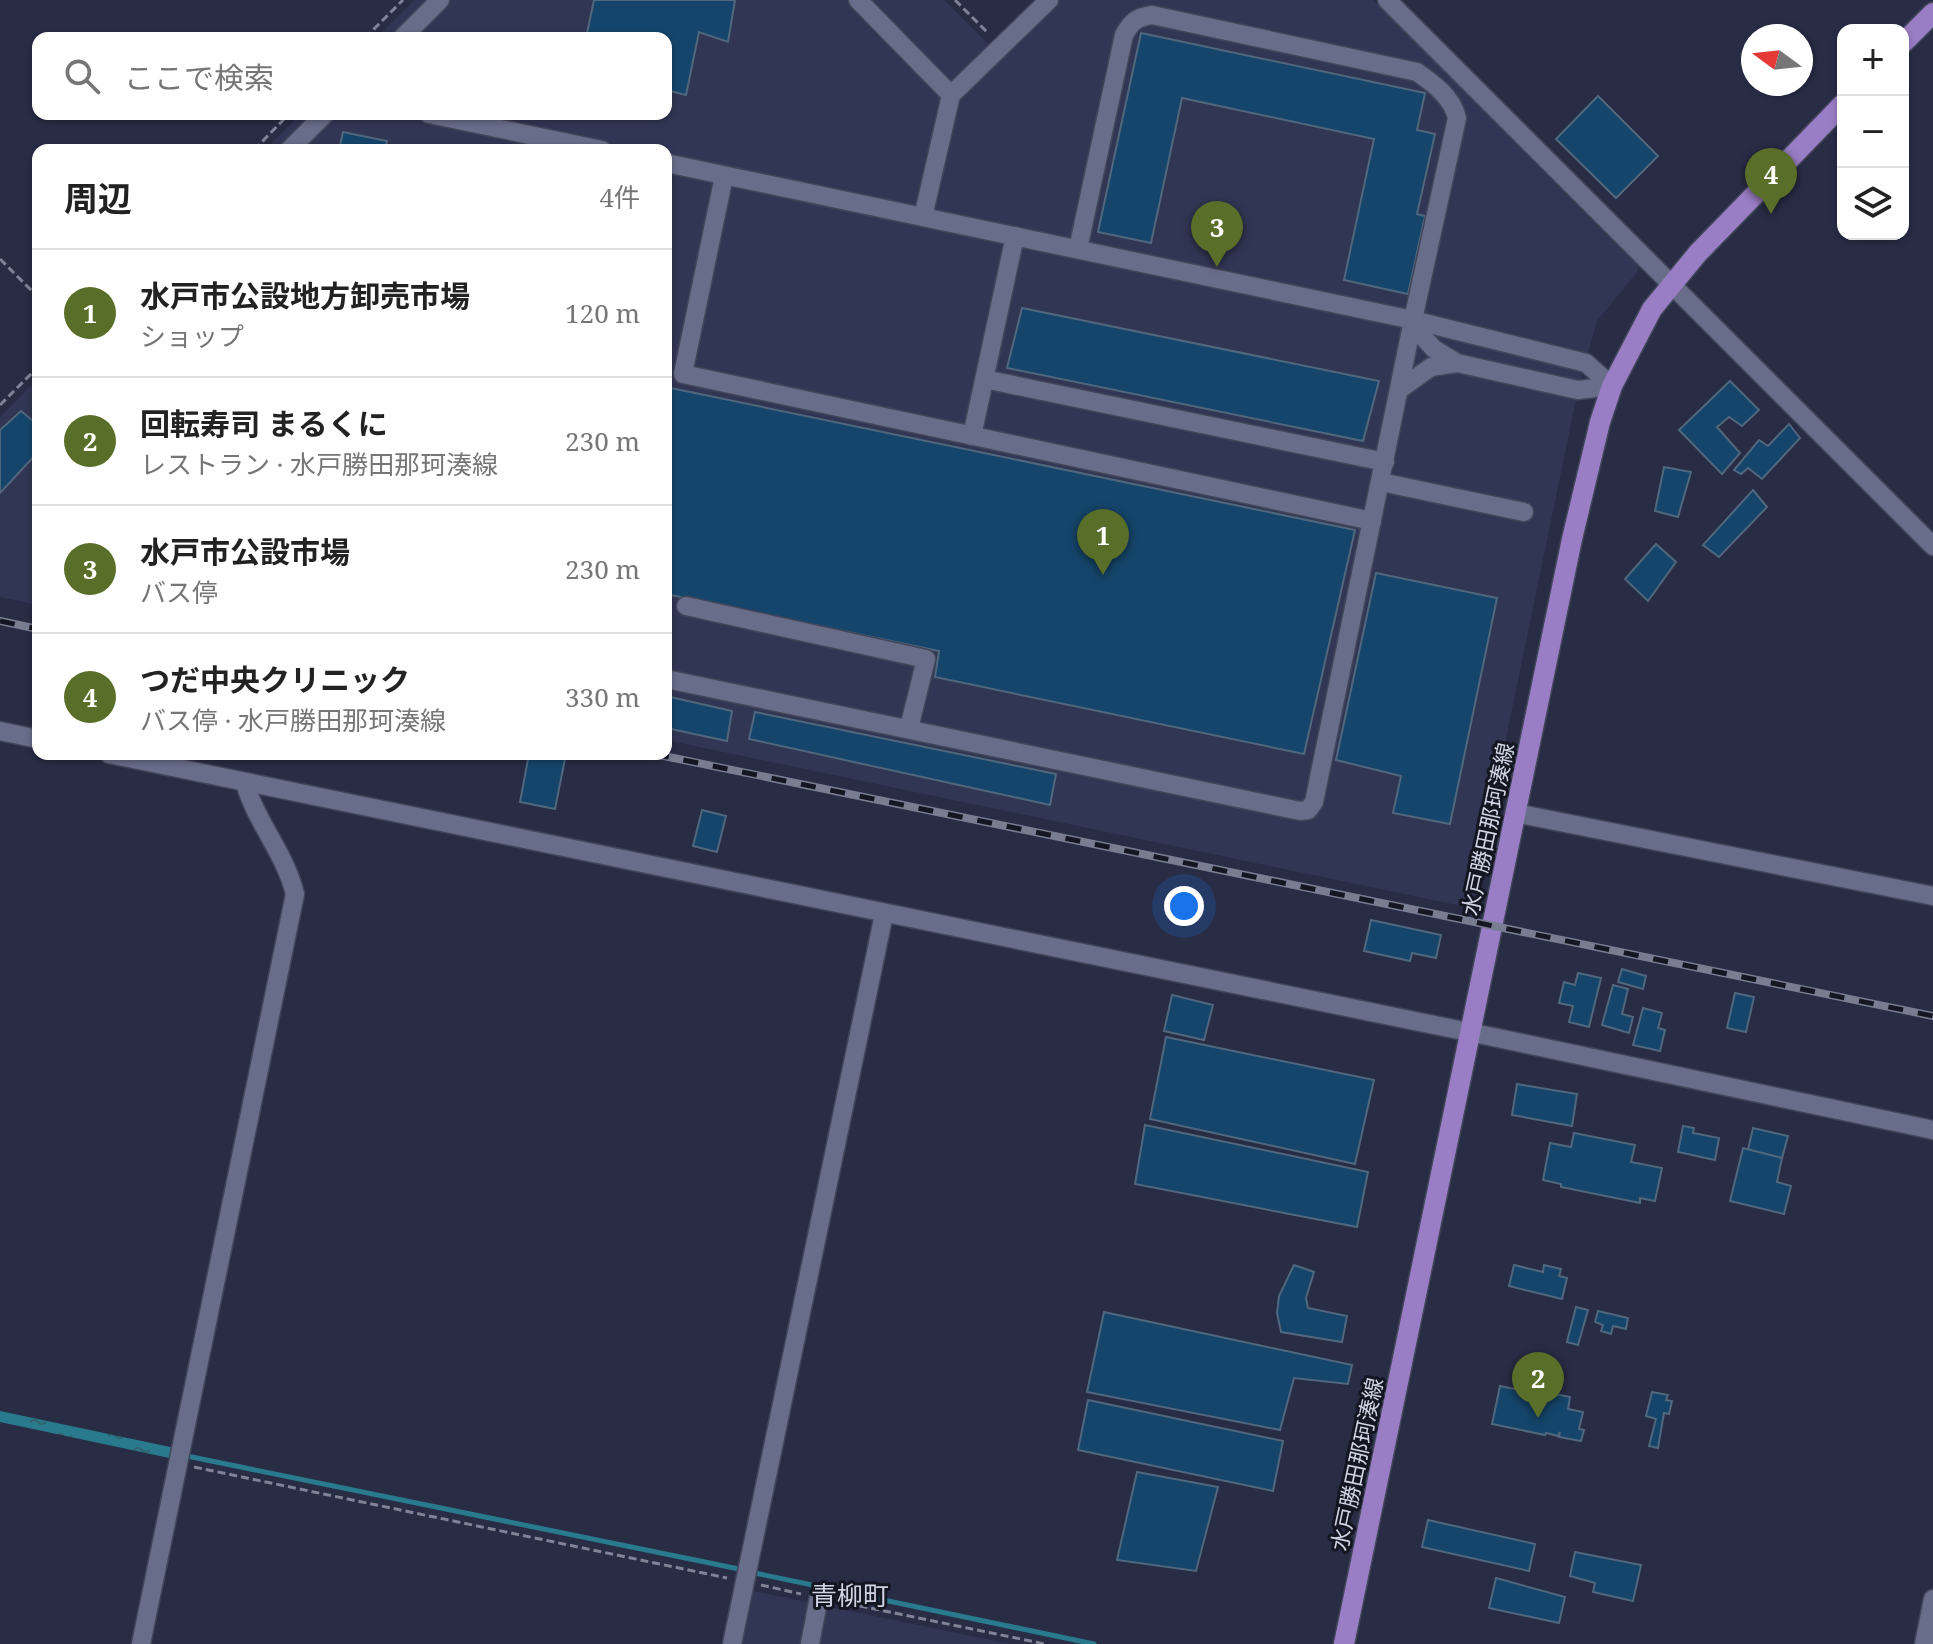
<!DOCTYPE html>
<html lang="ja">
<head>
<meta charset="utf-8">
<style>
	:root { --surface:#fff; --page:#f2f2f2; --text:#222; --muted:#767676; --line:#e0e0e0; --accent:#596e28 }
	body { margin:0; font-family:"Noto Serif","Noto Sans JP",serif; background:var(--page); color:var(--text) }
	.controls { position:absolute; right:24px; top:24px; display:grid; overflow:hidden; border-radius:16px; box-shadow:0 2px 6px #0004 }
	.controls button { width:72px; height:72px; display:grid; place-items:center; padding:0; border:0; border-bottom:2px solid var(--line); background:var(--surface); color:var(--text); font:40px sans-serif }
	.compass { position:absolute; left:1741px; top:24px; width:72px; height:72px; border-radius:50%; background:var(--surface); box-shadow:0 2px 6px #0004; rotate:285deg }
	.you { position:absolute; left:1184px; top:906px; width:28px; height:28px; margin:-20px; border:6px solid #fff; border-radius:50%; background:#1a73e8; box-shadow:0 0 0 12px #1a73e833 }
	.badge { display:grid; place-items:center; width:52px; height:52px; border-radius:50%; background:var(--accent); color:#fff; font-size:26px; font-weight:700 }
	.pin { position:absolute; translate:-50% -66px; filter:drop-shadow(0 2px 4px #0008) }
	.pin::after { content:''; position:absolute; top:42px; width:28px; height:24px; background:inherit; clip-path:polygon(0 0,100% 0,50% 100%) }
	.list { margin:0; padding:0; list-style:none }
	h2 { display:flex; justify-content:space-between; align-items:center; height:104px; margin:0; padding:0 32px; font-size:34px }
	h2 small { font-size:26px; font-weight:400; color:var(--muted) }
	.list li { display:grid; grid-template-columns:52px 1fr auto; gap:24px; align-items:center; box-sizing:border-box; height:128px; padding:0 32px; border-top:2px solid var(--line) }
	.list b { display:block; font-size:30px; white-space:nowrap }
	.list p { margin:0; font-size:26px; white-space:nowrap; color:var(--muted) }
	.list em { font-size:26px; font-style:normal; color:var(--muted) }
	.icon { flex:none; width:44px; height:44px; fill:none; stroke:currentColor; stroke-width:2; stroke-linecap:round; stroke-linejoin:round }
	.map { position:relative; flex:none; width:1933px; height:1644px; overflow:hidden }
	.search { position:absolute; background:var(--surface); box-shadow:0 2px 6px #0004; left:32px; top:32px; width:640px; height:88px; display:flex; align-items:center; gap:20px; box-sizing:border-box; padding:0 28px; border-radius:16px; color:var(--muted); font-size:30px }
	.panel { position:absolute; background:var(--surface); box-shadow:0 2px 6px #0004; left:32px; top:144px; width:640px; height:616px; border-radius:16px }
	.map>svg:first-child { display:block }
	.built { fill:#313654 }
	.water { fill:url(#water-ripples) }
	.lines { fill:none; stroke-linecap:round; stroke-linejoin:round }
	.stream { stroke:#287a8c; stroke-width:5 }
	.building { fill:#15456a; stroke:#50677d; stroke-width:2 }
	.minor-casing { stroke:#42465a; stroke-width:21 }
	.major-casing { stroke:#42465a; stroke-width:23 }
	.path { stroke:#7f8397; stroke-width:3; stroke-dasharray:8 4; stroke-linecap:butt }
	.minor { stroke:#686d89; stroke-width:18 }
	.major { stroke:#9a7ec5; stroke-width:20 }
	.rail-casing { stroke:#797d92; stroke-width:8 }
	.rail { stroke:#141621; stroke-width:5; stroke-dasharray:15; stroke-linecap:butt }
	.labels { text-anchor:middle; dominant-baseline:central; stroke-width:6; stroke-linejoin:round; paint-order:stroke }
	.street-label { font-size:22px; fill:#cfd3e3; stroke:#141621 }
	.quarter-label { font-size:26px; fill:#cfd3e3; stroke:#141621 }
</style>
</head>
<body>
<div class="map">
<svg width="1933" height="1644" viewBox="0 0 1933 1644">
	<defs>
		<pattern id="water-ripples" width="26" height="14" patternUnits="userSpaceOnUse" patternTransform="scale(2)"><rect width="26" height="14" fill="#287a8c"/><path d="M2 4q2-2 4 0t4 0M15 11q2-2 4 0t4 0" fill="none" stroke="#31626f"/></pattern>
	</defs>
	<rect width="100%" height="100%" fill="#282c45"/>
	<g class="built">
		<path d="M414,0H944L990,46L1036,0H1373L1638,261V271L1597,321L1578,390L1471,908L666,740V150H265L301,114H666V38H376Z"/>
		<path d="M38,378V605L0,597V417Z"/>
		<path d="M753,1591L1010,1644H742Z"/>
	</g>
	<path class="water" d="M0,1411L175,1448L174,1459L0,1422Z"/>
	<g class="lines">
		<g class="stream">
			<path d="M187,1456L739,1569"/>
			<path d="M755,1573L1094,1644"/>
		</g>
	</g>
	<g class="building">
		<path d="M594,0H735L728,42L699,32L686,95L666,90V38H586Z"/>
		<path d="M1141,33L1425,93L1417,130L1435,134L1417,214L1425,216L1408,294L1344,280L1374,139L1182,98L1151,243L1098,232Z"/>
		<path d="M1598,96L1658,156L1616,198L1556,139Z"/>
		<path d="M343,132L387,141L385,150H339Z"/>
		<path d="M1022,308L1379,381L1363,441L1007,368Z"/>
		<path d="M1730,381L1759,410L1742,426L1729,417L1717,427L1740,453L1722,474L1679,430Z"/>
		<path d="M666,387L1355,530L1304,754L935,677L939,651L666,594Z"/>
		<path d="M21,411L38,425V452L0,493V430Z"/>
		<path d="M1789,424L1800,438L1762,479L1748,468L1741,474L1734,470L1759,440L1768,446Z"/>
		<path d="M1664,467L1691,472L1678,517L1655,511Z"/>
		<path d="M1753,490L1767,507L1719,557L1703,545Z"/>
		<path d="M1656,544L1676,562L1648,601L1625,579Z"/>
		<path d="M1376,573L1497,598L1450,824L1393,813L1401,776L1336,760Z"/>
		<path d="M666,696L732,711L727,741L666,728Z"/>
		<path d="M755,712L1056,774L1050,805L749,739Z"/>
		<path d="M529,754L565,759L555,809L520,802Z"/>
		<path d="M702,810L726,816L717,852L693,846Z"/>
		<path d="M1371,920L1441,935L1436,958L1412,953L1410,961L1364,951Z"/>
		<path d="M1622,969L1646,976L1643,989L1618,982Z"/>
		<path d="M1578,973L1601,978L1589,1027L1569,1022L1573,1006L1559,1003L1564,982L1575,985Z"/>
		<path d="M1613,985L1628,989L1622,1014L1633,1017L1629,1033L1602,1025Z"/>
		<path d="M1735,993L1754,997L1746,1032L1727,1028Z"/>
		<path d="M1172,995L1213,1005L1204,1040L1164,1031Z"/>
		<path d="M1643,1008L1662,1013L1658,1028L1665,1030L1660,1051L1633,1045Z"/>
		<path d="M1166,1037L1374,1080L1355,1164L1150,1119Z"/>
		<path d="M1517,1084L1577,1094L1572,1126L1512,1115Z"/>
		<path d="M1145,1125L1368,1172L1357,1227L1135,1184Z"/>
		<path d="M1683,1126L1694,1128L1693,1133L1719,1138L1715,1160L1678,1152Z"/>
		<path d="M1753,1128L1788,1136L1782,1158L1748,1150Z"/>
		<path d="M1574,1133L1635,1145L1631,1162L1662,1168L1655,1201L1640,1198V1203L1561,1187V1184L1543,1180L1550,1143L1571,1147Z"/>
		<path d="M1743,1148L1782,1158L1777,1182L1791,1186L1784,1214L1730,1201Z"/>
		<path d="M1294,1265L1314,1272L1306,1298L1308,1308L1347,1316L1342,1342L1281,1332L1277,1313L1279,1296Z"/>
		<path d="M1514,1265L1543,1272L1544,1265L1561,1269L1559,1276L1567,1278L1562,1299L1509,1286Z"/>
		<path d="M1576,1307L1588,1310L1578,1345L1567,1342Z"/>
		<path d="M1598,1311L1628,1318L1626,1329L1613,1326L1611,1334L1601,1331L1603,1325L1595,1322Z"/>
		<path d="M1104,1312L1352,1365L1348,1384L1294,1378L1280,1430L1087,1392Z"/>
		<path d="M1500,1386L1549,1396L1550,1393L1570,1397L1568,1409L1583,1412L1579,1429L1584,1430L1581,1441L1559,1437L1560,1432L1558,1436L1546,1433L1545,1435L1492,1424Z"/>
		<path d="M1652,1392L1668,1395L1666,1400L1672,1401L1669,1414L1664,1413L1658,1448L1649,1446L1656,1419L1646,1416Z"/>
		<path d="M1088,1400L1283,1441L1273,1491L1078,1450Z"/>
		<path d="M1137,1472L1218,1487L1196,1571L1117,1560Z"/>
		<path d="M1428,1520L1535,1544L1529,1571L1422,1547Z"/>
		<path d="M1575,1552L1641,1565L1633,1601L1593,1592L1595,1583L1570,1576Z"/>
		<path d="M1496,1578L1565,1597L1559,1623L1489,1608Z"/>
	</g>
	<g class="lines">
		<defs>
			<g id="minor">
				<path d="M858,0L951,95L923,217"/>
				<path d="M1387,0L1933,546"/>
				<path d="M402,38L440,0"/>
				<path d="M951,95L1049,0"/>
				<path d="M429,114L602,150"/>
				<path d="M289,150L325,114"/>
				<path d="M666,163L1413,320L1586,363L1612,386"/>
				<path d="M724,176L683,374L1372,521"/>
				<path d="M1413,320L1423,337L1434,349L1457,363L1578,390L1612,386"/>
				<path d="M984,379L1385,462"/>
				<path d="M1399,390L1431,367L1457,363"/>
				<path d="M972,436L1015,236"/>
				<path d="M1381,482L1524,512"/>
				<path d="M686,606L926,659L909,728"/>
				<path d="M666,679L1300,811L1308,810L1314,802L1413,320L1457,118C1452,97 1434,84 1417,72L1152,15C1137,17 1131,22 1124,35L1078,249"/>
				<path d="M0,731L38,739"/>
				<path d="M109,754L1493,1037L1933,1130"/>
				<path d="M1515,813L1933,896"/>
				<path d="M141,1644L295,894C285,853 256,822 245,783"/>
				<path d="M732,1644L884,914"/>
				<path d="M810,1644L819,1597"/>
				<path d="M1924,1644L1933,1599"/>
			</g>
			<g id="major">
				<path d="M1903,43L1933,13"/>
				<path d="M1344,1644L1572,539L1600,422L1612,386L1652,309L1698,253L1843,104"/>
			</g>
		</defs>
		<use href="#minor" class="minor-casing"/>
		<use href="#major" class="major-casing"/>
		<g class="path">
			<path d="M955,0L988,33"/>
			<path d="M365,38L403,0"/>
			<path d="M254,150L289,114"/>
			<path d="M0,259L38,297"/>
			<path d="M0,405L38,367"/>
			<path d="M194,1467L727,1578"/>
			<path d="M761,1585L801,1594"/>
			<path d="M836,1601L1045,1644"/>
		</g>
		<use href="#minor" class="minor"/>
		<use href="#major" class="major"/>
		<defs>
			<g id="rail">
				<path d="M0,621L38,629"/>
				<path d="M654,754L1933,1016"/>
			</g>
		</defs>
		<use href="#rail" class="rail-casing"/>
		<use href="#rail" class="rail"/>
	</g>
	<g class="labels">
		<g class="street-label">
			<text transform="translate(1487 829) rotate(-78)">水戸勝田那珂湊線</text>
			<text transform="translate(1356 1464) rotate(-78)">水戸勝田那珂湊線</text>
		</g>
		<g class="quarter-label">
			<text x="850" y="1595">青柳町</text>
		</g>
	</g>
</svg>
<div class="controls">
<button>+</button>
<button>−</button>
<button><svg class="icon" aria-label="layers" viewBox="0 0 24 24"><path d="M12 4l9 5-9 5-9-5zM3 14l9 5 9-5"/></svg></button>
</div>
<svg class="compass" viewBox="-18 -18 36 36"><path d="M0-13l5 13h-10z" fill="#e53935"/><path d="M0 13l5-13h-10z" fill="#767676"/></svg>
<div class="you"></div>
<div class="pin badge" style="left:1103px;top:575px">1</div>
<div class="pin badge" style="left:1538px;top:1418px">2</div>
<div class="pin badge" style="left:1217px;top:267px">3</div>
<div class="pin badge" style="left:1771px;top:214px">4</div>
<div class="search"><svg class="icon" aria-label="search" viewBox="0 0 24 24"><circle cx="10" cy="10" r="6"/><path d="M15 15l6 6"/></svg>ここで検索</div>
<section class="panel">
<h2>周辺<small>4件</small></h2>
<ul class="list">
<li><span class="badge">1</span><div><b>水戸市公設地方卸売市場</b><p>ショップ</p></div><em>120 m</em></li>
<li><span class="badge">2</span><div><b>回転寿司 まるくに</b><p>レストラン · 水戸勝田那珂湊線</p></div><em>230 m</em></li>
<li><span class="badge">3</span><div><b>水戸市公設市場</b><p>バス停</p></div><em>230 m</em></li>
<li><span class="badge">4</span><div><b>つだ中央クリニック</b><p>バス停 · 水戸勝田那珂湊線</p></div><em>330 m</em></li>
</ul>
</section>
</div>
</body>
</html>
